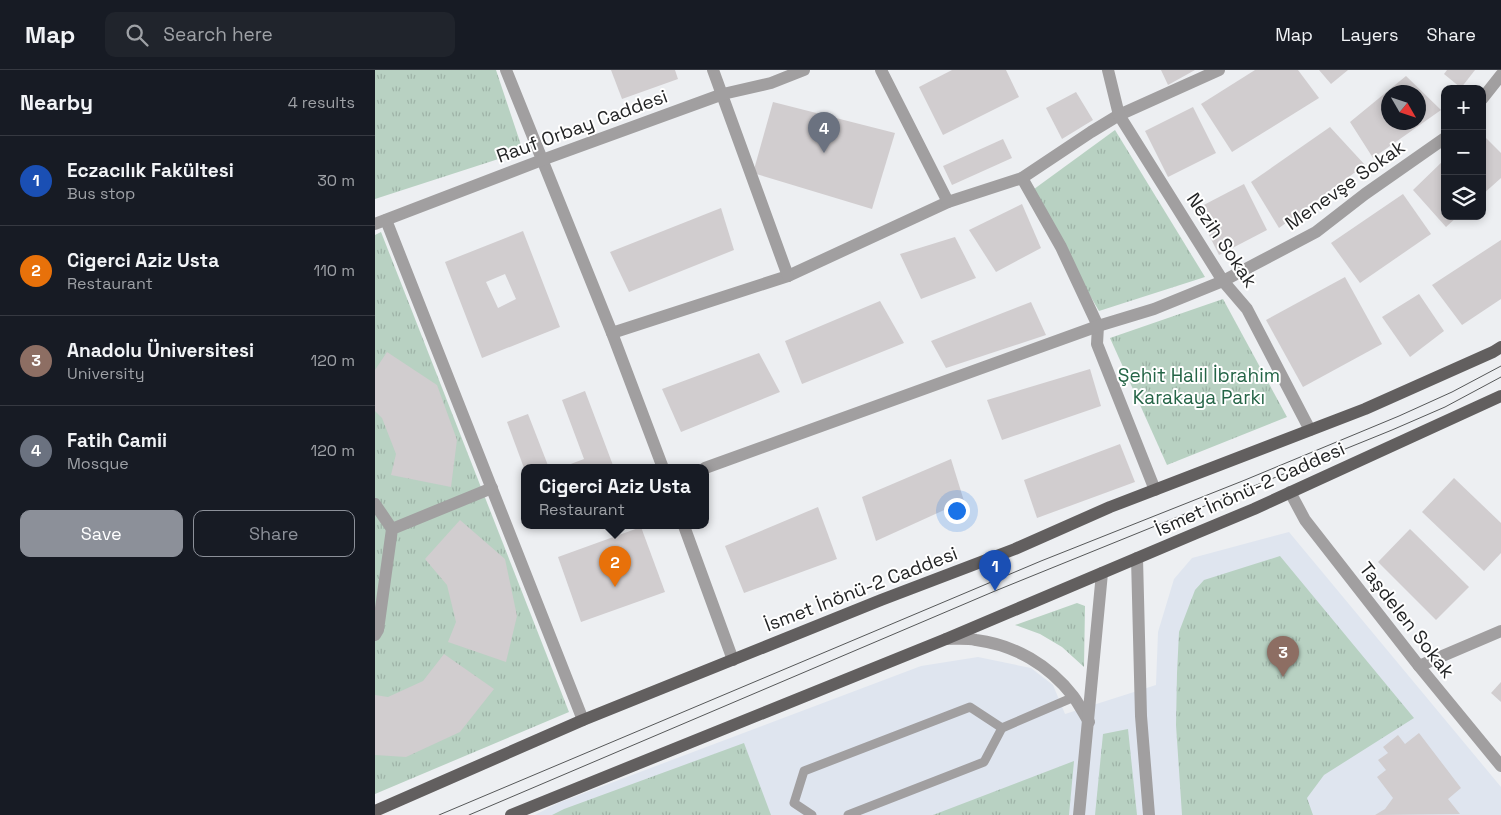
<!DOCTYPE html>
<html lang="en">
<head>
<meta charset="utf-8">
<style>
	:root { --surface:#171b24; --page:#20242c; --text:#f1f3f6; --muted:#9ea1a6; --line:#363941; --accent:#8c9099 }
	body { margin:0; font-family:"Space Grotesk",sans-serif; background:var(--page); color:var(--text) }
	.controls { position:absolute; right:15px; top:15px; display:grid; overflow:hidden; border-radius:10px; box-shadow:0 2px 8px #0003 }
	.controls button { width:45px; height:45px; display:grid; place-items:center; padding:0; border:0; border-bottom:1px solid var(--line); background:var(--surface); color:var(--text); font:25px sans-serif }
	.compass { position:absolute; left:1006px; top:15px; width:45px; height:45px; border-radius:50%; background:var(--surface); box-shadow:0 2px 8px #0003; rotate:129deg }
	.you { position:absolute; left:581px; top:440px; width:18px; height:18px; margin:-12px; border:4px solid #fff; border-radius:50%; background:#1a73e8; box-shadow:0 0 0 8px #1a73e833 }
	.badge { display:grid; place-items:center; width:32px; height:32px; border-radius:50%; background:var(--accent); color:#fff; font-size:16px; font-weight:700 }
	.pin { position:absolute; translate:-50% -41px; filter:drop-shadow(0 1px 2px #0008) }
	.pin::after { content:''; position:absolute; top:26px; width:18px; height:15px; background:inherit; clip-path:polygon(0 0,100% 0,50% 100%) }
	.popup { position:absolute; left:146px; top:394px; width:188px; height:65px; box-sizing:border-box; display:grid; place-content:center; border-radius:10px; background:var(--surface); filter:drop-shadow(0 1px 4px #0005); font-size:16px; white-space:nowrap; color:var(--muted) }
	.popup b { font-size:19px; color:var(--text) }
	.popup::after { content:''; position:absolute; left:50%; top:100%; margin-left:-10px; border:10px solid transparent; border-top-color:var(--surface) }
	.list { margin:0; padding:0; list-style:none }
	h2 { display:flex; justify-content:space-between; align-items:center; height:65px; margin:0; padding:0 20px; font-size:21px }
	h2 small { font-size:16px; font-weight:400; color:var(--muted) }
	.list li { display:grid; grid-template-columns:32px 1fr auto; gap:15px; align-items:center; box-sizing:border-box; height:90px; padding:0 20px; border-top:1px solid var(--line) }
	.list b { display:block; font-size:19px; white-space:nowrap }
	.list p { margin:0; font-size:16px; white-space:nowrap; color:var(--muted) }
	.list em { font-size:16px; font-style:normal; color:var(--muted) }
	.actions { display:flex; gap:10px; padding:15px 20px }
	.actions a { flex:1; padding:11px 0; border:1px solid var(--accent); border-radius:10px; text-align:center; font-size:18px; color:var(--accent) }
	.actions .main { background:var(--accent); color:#fff }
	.icon { flex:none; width:28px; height:28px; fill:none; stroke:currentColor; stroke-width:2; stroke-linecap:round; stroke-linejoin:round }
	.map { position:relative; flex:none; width:1126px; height:745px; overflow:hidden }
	header { display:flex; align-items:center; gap:30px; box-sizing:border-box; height:70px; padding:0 25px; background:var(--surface); border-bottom:1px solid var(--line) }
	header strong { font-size:24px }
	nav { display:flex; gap:28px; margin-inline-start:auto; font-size:18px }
	.search { width:350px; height:45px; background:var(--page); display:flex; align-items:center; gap:12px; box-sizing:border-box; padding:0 18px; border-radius:10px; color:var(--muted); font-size:19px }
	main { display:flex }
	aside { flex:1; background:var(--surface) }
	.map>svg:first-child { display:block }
	.built { fill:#dfe5ef }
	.grass { fill:url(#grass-tufts) }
	.building { fill:#d1cdcf; fill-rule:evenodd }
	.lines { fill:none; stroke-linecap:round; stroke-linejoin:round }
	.service { stroke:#a19fa0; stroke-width:9 }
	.minor { stroke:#a19fa0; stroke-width:12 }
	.tertiary { stroke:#a19fa0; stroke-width:12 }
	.primary { stroke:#625f5f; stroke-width:12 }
	.tram { stroke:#565859; stroke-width:1 }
	.labels { text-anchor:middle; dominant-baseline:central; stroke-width:4; stroke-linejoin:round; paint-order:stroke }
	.street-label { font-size:19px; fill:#232425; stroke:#fff }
	.park-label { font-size:19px; fill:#256547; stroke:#fff }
</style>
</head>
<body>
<header>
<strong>Map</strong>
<div class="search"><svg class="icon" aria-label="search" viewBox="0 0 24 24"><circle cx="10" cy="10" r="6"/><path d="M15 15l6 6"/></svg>Search here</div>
<nav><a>Map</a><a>Layers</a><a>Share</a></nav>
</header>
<main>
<aside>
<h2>Nearby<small>4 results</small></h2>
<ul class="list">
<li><span class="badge" style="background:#1a4fb4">1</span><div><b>Eczacılık Fakültesi</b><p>Bus stop</p></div><em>30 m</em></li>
<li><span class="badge" style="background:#e8710a">2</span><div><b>Cigerci Aziz Usta</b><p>Restaurant</p></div><em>110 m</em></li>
<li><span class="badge" style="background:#8d6e63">3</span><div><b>Anadolu Üniversitesi</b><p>University</p></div><em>120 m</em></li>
<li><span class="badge" style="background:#6b7280">4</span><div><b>Fatih Camii</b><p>Mosque</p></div><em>120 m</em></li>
</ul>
<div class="actions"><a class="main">Save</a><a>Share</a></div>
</aside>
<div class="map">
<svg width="1126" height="745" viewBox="0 0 1126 745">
	<defs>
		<pattern id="grass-tufts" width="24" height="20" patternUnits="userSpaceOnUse" patternTransform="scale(1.25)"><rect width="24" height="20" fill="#b8d1c2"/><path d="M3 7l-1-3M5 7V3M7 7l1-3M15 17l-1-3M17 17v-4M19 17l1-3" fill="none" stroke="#9eb3a7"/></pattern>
	</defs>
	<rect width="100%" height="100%" fill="#edeff2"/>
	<path class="built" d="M914,462L1126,717V745H160L183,733L546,596L603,587L656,598L678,615L690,644L781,615L783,562L799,509L817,488Z"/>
	<g class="grass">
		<path d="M0,0H121L148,81L0,129Z"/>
		<path d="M740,60L830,207L724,241L655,122Z"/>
		<path d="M6,162L194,642L0,724V165Z"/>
		<path d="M848,229L912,347L792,395L735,268Z"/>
		<path d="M905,486L1039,648L949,705L932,728L938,745H807L801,655L802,603L804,562L820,520L829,510Z"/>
		<path d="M702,533L710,536L709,597L687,577L665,564L640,555Z"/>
		<path d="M753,659L762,745H720L728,664Z"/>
		<path d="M369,673L396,745H177L189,739Z"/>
		<path d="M699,691L694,745H558Z"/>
	</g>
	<g class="building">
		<path d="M236,0H300L303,9L247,29Z"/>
		<path d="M577,0H631L644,27L568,65L544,17Z"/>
		<path d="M786,0H820L793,15Z"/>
		<path d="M880,0H923L944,28L857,82L826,34Z"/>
		<path d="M944,0H973L956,14Z"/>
		<path d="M1072,0H1100L1086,18L1069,4Z"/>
		<path d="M1031,6L1066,40L998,88L975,52ZM1014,22H1044V52H1014Z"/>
		<path d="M701,22L718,50L687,69L671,38Z"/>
		<path d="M398,32L520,63L497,139L378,103Z"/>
		<path d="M818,37L841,83L793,107L770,61Z"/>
		<path d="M955,57L990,95L904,158L876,112Z"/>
		<path d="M1107,64L1126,83V108L1107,125Z"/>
		<path d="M628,69L637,88L577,115L568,96Z"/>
		<path d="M1070,89V146H1083L1071,157L1038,120Z"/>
		<path d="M869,114L892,160L844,185L821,139Z"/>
		<path d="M1028,124L1056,164L985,213L956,173Z"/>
		<path d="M647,134L666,178L621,202L594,160Z"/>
		<path d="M346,138L359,180L254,222L235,182Z"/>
		<path d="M148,161L185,257L107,288L70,192ZM130,204L141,229L123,238L111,212Z"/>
		<path d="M580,167L601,208L546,229L525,184Z"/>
		<path d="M1126,170V229L1087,255L1057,215Z"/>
		<path d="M970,207L1007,274L928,317L891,250Z"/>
		<path d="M1044,224L1069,261L1035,287L1007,247Z"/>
		<path d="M505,231L529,273L427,314L410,271Z"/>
		<path d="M656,232L671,265L571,298L556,271Z"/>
		<path d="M12,282L62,315L82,370L76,417L16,405L21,384L7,348L0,341V300Z"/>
		<path d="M384,283L405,322L306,362L287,319Z"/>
		<path d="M715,299L726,336L627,370L612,330Z"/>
		<path d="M210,321L239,398H185L209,389L187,330Z"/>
		<path d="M153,344L174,398H149L132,352Z"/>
		<path d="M745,374L760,412L662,448L649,410Z"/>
		<path d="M576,389L589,431L501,471L487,427Z"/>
		<path d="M1079,408L1126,453V483L1109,501L1047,442Z"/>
		<path d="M443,437L462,489L369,523L350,476Z"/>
		<path d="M85,450L130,489L142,546L131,592L73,572L81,552L72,515L50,489Z"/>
		<path d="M266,457L290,522L206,552L183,487Z"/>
		<path d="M1035,459L1094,517L1061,550L1003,492Z"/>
		<path d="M69,584L119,619L85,662L31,687L0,685V625L13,627L48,611Z"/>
		<path d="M1126,612V632L1116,623Z"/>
		<path d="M1044,663L1086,718L1073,729L1085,744L1000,745L1010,739L1018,728L1002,707L1011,700L1003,690L1013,683L1008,677L1023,665L1030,674Z"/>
	</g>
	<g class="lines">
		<g class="service">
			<path d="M437,745L419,733L429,701L595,637L627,658"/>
			<path d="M473,745L609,692L627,658L699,627"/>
		</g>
		<g class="minor">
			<path d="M131,0L237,263L413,206L573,132L647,108L716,62L744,45L844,0"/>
			<path d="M338,0L413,206"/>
			<path d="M506,0L573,132"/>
			<path d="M733,0L744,45L848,211L872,239L935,360"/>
			<path d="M1107,29L1126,5"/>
			<path d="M647,108L686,177L723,256L722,274L780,420"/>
			<path d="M11,150L208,650"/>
			<path d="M237,263L288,398"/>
			<path d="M330,398L723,256L779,239L848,211L941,162L990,124L1070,68"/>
			<path d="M915,422L930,450L1044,596L1126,696"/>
			<path d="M0,434L17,459"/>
			<path d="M309,456L358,590"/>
			<path d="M762,488L766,646L774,745"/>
			<path d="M0,565L3,560L17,459L117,418"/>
			<path d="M571,569C581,569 591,568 601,570C640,575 674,595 698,626C704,634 709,644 714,652"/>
			<path d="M1044,596L1126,561"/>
			<path d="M704,745L727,503"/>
		</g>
		<path class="tertiary" d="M0,154L167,90L348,24L396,13L429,0"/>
		<g class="primary">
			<path d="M0,741L208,650L506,530L640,479L735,437L990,339L1118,282L1126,277"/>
			<path d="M136,745L571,569L819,464L879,439L1126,326"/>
		</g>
		<g class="tram">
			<path d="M64,745L666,491L870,410L1024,346L1077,322L1126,296"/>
			<path d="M94,745L620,521L1017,360L1070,337L1126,307"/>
		</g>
	</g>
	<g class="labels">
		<g class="street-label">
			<text transform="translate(207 56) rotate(-20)">Rauf Orbay Caddesi</text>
			<text transform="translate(970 115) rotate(-35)">Menevşe Sokak</text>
			<text transform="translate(847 170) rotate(56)">Nezih Sokak</text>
			<text transform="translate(875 419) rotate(-24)">İsmet İnönü-2 Caddesi</text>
			<text transform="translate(486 519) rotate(-21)">İsmet İnönü-2 Caddesi</text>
			<text transform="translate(1032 550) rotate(52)">Taşdelen Sokak</text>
		</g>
		<g class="park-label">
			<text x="824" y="305">Şehit Halil İbrahim<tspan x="824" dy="22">Karakaya Parkı</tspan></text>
		</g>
	</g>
</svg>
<div class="controls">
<button>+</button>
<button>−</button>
<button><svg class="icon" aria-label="layers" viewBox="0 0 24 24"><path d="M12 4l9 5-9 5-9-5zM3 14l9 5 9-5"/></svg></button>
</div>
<svg class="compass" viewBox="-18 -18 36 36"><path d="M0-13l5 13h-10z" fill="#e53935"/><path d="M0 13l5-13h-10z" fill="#9ea1a6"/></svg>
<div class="you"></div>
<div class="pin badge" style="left:620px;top:521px;background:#1a4fb4">1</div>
<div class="pin badge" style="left:240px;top:517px;background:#e8710a">2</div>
<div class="popup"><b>Cigerci Aziz Usta</b>Restaurant</div>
<div class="pin badge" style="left:908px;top:607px;background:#8d6e63">3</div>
<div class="pin badge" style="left:449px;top:83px;background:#6b7280">4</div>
</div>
</main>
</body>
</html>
